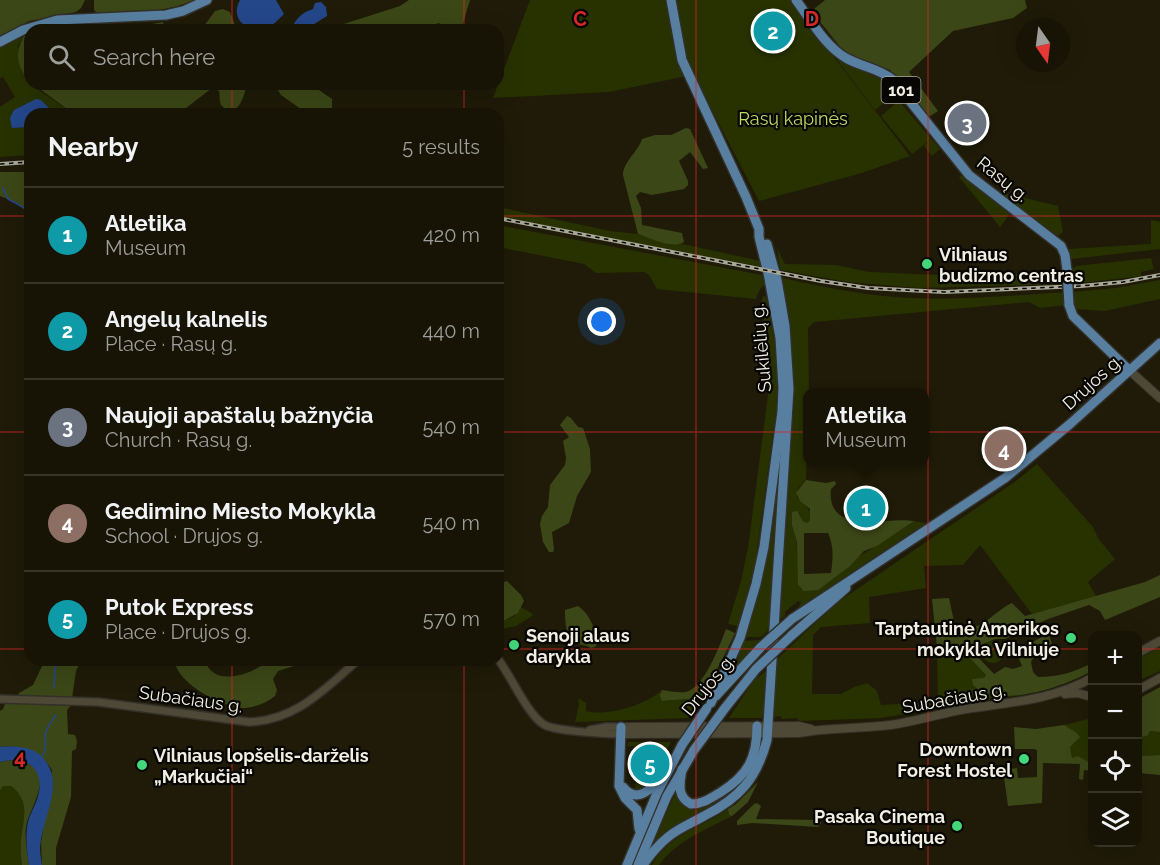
<!DOCTYPE html>
<html lang="en">
<head>
<meta charset="utf-8">
<style>
	:root { --surface:#171406; --page:#201d10; --text:#f1f3f6; --muted:#9e9e9b; --line:#363328; --accent:#2563eb }
	body { margin:0; font-family:Raleway,sans-serif; background:var(--page); color:var(--text) }
	.controls { position:absolute; right:18px; bottom:18px; display:grid; overflow:hidden; border-radius:12px; box-shadow:0 6px 24px #0002 }
	.controls button { width:54px; height:54px; display:grid; place-items:center; padding:0; border:0; border-bottom:2px solid var(--line); background:var(--surface); color:var(--text); font:30px sans-serif }
	.compass { position:absolute; left:1016px; top:18px; width:54px; height:54px; border-radius:50%; background:var(--surface); box-shadow:0 6px 24px #0002; rotate:166deg }
	.you { position:absolute; left:602px; top:322px; width:21px; height:21px; margin:-15px; border:4px solid #fff; border-radius:50%; background:#1a73e8; box-shadow:0 0 0 9px #1a73e833 }
	.badge { display:grid; place-items:center; width:39px; height:39px; border-radius:50%; background:var(--accent); color:#fff; font-size:20px; font-weight:700 }
	.pin { position:absolute; translate:-50% -50%; border:3px solid #fff; box-shadow:0 2px 6px #0006 }
	.popup { position:absolute; left:803px; top:388px; width:126px; height:78px; box-sizing:border-box; display:grid; place-content:center; border-radius:12px; background:var(--surface); filter:drop-shadow(0 2px 4px #0005); font-size:20px; white-space:nowrap; color:var(--muted) }
	.popup b { font-size:22px; color:var(--text) }
	.popup::after { content:''; position:absolute; left:50%; top:100%; margin-left:-12px; border:12px solid transparent; border-top-color:var(--surface) }
	.list { margin:0; padding:0; list-style:none }
	h2 { display:flex; justify-content:space-between; align-items:center; height:78px; margin:0; padding:0 24px; font-size:26px }
	h2 small { font-size:20px; font-weight:400; color:var(--muted) }
	.list li { display:grid; grid-template-columns:39px 1fr auto; gap:18px; align-items:center; box-sizing:border-box; height:96px; padding:0 24px; border-top:2px solid var(--line) }
	.list b { display:block; font-size:22px; white-space:nowrap }
	.list p { margin:0; font-size:20px; white-space:nowrap; color:var(--muted) }
	.list em { font-size:20px; font-style:normal; color:var(--muted) }
	.icon { flex:none; width:33px; height:33px; fill:none; stroke:currentColor; stroke-width:2; stroke-linecap:round; stroke-linejoin:round }
	.map { position:relative; flex:none; width:1160px; height:865px; overflow:hidden }
	.search { position:absolute; background:var(--surface); box-shadow:0 6px 24px #0002; left:24px; top:24px; width:480px; height:66px; display:flex; align-items:center; gap:15px; box-sizing:border-box; padding:0 21px; border-radius:18px; color:var(--muted); font-size:22px }
	.panel { position:absolute; background:var(--surface); box-shadow:0 6px 24px #0002; left:24px; top:108px; width:480px; height:558px; border-radius:18px }
	.map>svg:first-child { display:block }
	.green { fill:#283200 }
	.forest { fill:#3c4717; fill-rule:evenodd }
	.water { fill:#24478a }
	.lines { fill:none; stroke-linecap:round; stroke-linejoin:round }
	.stream { stroke:#24478a; stroke-width:1.5 }
	.tertiary-casing { stroke:#333029; stroke-width:10 }
	.secondary-casing { stroke:#333029; stroke-width:10 }
	.primary-casing { stroke:#333029; stroke-width:12 }
	.tertiary { stroke:#4e4936; stroke-width:7 }
	.secondary { stroke:#4e4936; stroke-width:8 }
	.primary { stroke:#587fa0; stroke-width:9 }
	.rail-casing { stroke:#a9a798; stroke-width:4 }
	.rail { stroke:#070602; stroke-width:1.5; stroke-dasharray:4.5; stroke-linecap:butt }
	.primary-bridge-casing { stroke:#333029; stroke-width:12; stroke-linecap:butt }
	.primary-bridge { stroke:#587fa0; stroke-width:9 }
	.grid { fill:none; stroke:#d62828; stroke-width:1.5; stroke-opacity:0.55 }
	.poi-dot { fill:#44d77a; stroke:#070602; stroke-width:2 }
	.labels { text-anchor:middle; dominant-baseline:central; stroke-width:4.5; stroke-linejoin:round; paint-order:stroke }
	.shield { fill:#070602; stroke:#aba9a0; stroke-width:1.5 }
	.shield-label { font-size:16px; font-weight:bold; fill:#f1efe3 }
	.park-label { font-size:18px; fill:#bdda63; stroke:#070602 }
	.street-label { font-size:18px; fill:#f1efe3; stroke:#070602 }
	.poi-label { font-size:18px; font-weight:bold; fill:#f1efe3; stroke:#070602; text-anchor:start }
	.grid-label { font-size:20px; text-anchor:middle; font-weight:bold; fill:#d62828; stroke:#070602; stroke-width:4.5; stroke-linejoin:round; paint-order:stroke }
</style>
</head>
<body>
<div class="map">
<svg width="1160" height="865" viewBox="0 0 1160 865">
	<rect width="100%" height="100%" fill="#1f1b08"/>
	<g class="green">
		<path d="M530,0H668L687,76L609,92L493,98Z"/>
		<path d="M675,0H790L910,156L862,173L759,201L686,60Z"/>
		<path d="M24,36L18,46L30,84L74,114H55L41,100L12,128L30,127V155L0,157V107L15,97L3,77L0,78V48Z"/>
		<path d="M835,57C856,70 881,74 897,93L875,110Z"/>
		<path d="M899,101L940,149L932,156L924,146L930,140L912,154L881,116Z"/>
		<path d="M964,174L1011,212L1000,227L959,177Z"/>
		<path d="M1005,193L1058,206L1063,232L1058,236L1001,194Z"/>
		<path d="M498,207L610,231L638,234L672,245L682,244L761,261L762,267L498,217Z"/>
		<path d="M1151,220L1160,222V249L1071,259L1069,249L1151,244Z"/>
		<path d="M498,225L762,275L765,284L760,289L756,299L657,289L649,275L644,272L596,273L584,264L498,247Z"/>
		<path d="M777,248L785,264L836,265L869,272L941,275L1018,274L1063,270L1064,284L920,288L848,282L780,270Z"/>
		<path d="M1151,258L1154,269L1141,272V276L1072,284L1071,271L1076,266Z"/>
		<path d="M782,278C819,286 857,294 895,297C951,301 1008,296 1065,292L1066,305L1040,308L1029,302L814,322L808,328L809,392L806,479L798,489L797,497C804,506 812,507 810,520L807,523L803,521L799,513L796,537L800,588L803,591C840,567 878,546 914,521L926,523L798,608L801,602L798,601L785,612V616L779,620L794,402L792,352Z"/>
		<path d="M1160,280V299L1105,311L1074,309L1072,292L1116,288Z"/>
		<path d="M763,296L766,297L777,356L778,379L776,411L755,565L738,626L728,624L741,581L748,548L770,380V352L761,303Z"/>
		<path d="M787,381L772,627L761,637H744L755,600Z"/>
		<path d="M1037,464L1093,527L1098,538L1115,559L1088,582L1096,596L1032,614L980,545L963,565L924,566L926,588L869,597L870,623L821,627L813,635L812,694H841L854,687L867,683L877,691L881,705L938,702L937,647L945,656H968L986,675L984,678L995,694L1018,696L941,702L905,714L881,718L799,721L797,718L782,719L780,716L774,717L776,660L838,602L1016,481Z"/>
		<path d="M521,607L533,614L532,616L516,626L501,629L498,624C507,618 516,619 521,607Z"/>
		<path d="M761,640L738,665H736L743,641Z"/>
		<circle cx="993" cy="652" r="11"/>
		<path d="M1160,647V671L1138,681V659Z"/>
		<path d="M767,670L764,716L762,718H729L754,680Z"/>
		<path d="M662,690L661,693L666,701L701,698L688,718L575,722L579,705L578,698L586,703V711C607,717 646,705 662,690Z"/>
		<path d="M1092,718V764L1072,758L1064,725Z"/>
		<path d="M1150,731L1160,732V755L1139,756L1138,736L1139,737Z"/>
		<path d="M761,741H763L754,768L730,797L649,851L675,794C690,813 701,808 720,798C727,794 735,789 740,783C750,771 756,756 761,741Z"/>
		<path d="M629,742H671L647,786L644,789L635,791L636,778L646,779L655,764L662,747L627,746Z"/>
		<path d="M3,786H11C31,801 23,819 21,840C20,848 21,857 22,865H0V791Z"/>
		<path d="M728,809L729,815L732,816C707,829 676,841 659,865H652C671,833 700,829 728,809Z"/>
	</g>
	<g class="forest">
		<path d="M0,0H85L81,8L76,12L29,21L0,36Z"/>
		<path d="M94,0H195C163,13 129,14 96,12L94,10Z"/>
		<path d="M409,0H470L461,30L438,23L426,30H325L400,6Z"/>
		<path d="M825,0H1025L1027,8L1013,18L953,31L909,72L938,111L929,117L890,70L849,54L841,48L814,14V9Z"/>
		<path d="M223,9L230,12L237,30H201L215,11Z"/>
		<path d="M163,22L165,30H43L80,25H147Z"/>
		<path d="M30,34V82C17,68 14,53 24,36Z"/>
		<path d="M33,84H246C246,94 237,121 222,106C219,103 220,95 219,91L212,88L186,108V114H74Z"/>
		<path d="M274,84H314L316,88L332,99V114H308L281,95Z"/>
		<path d="M686,128L690,129L708,168L703,169L690,152L679,161L688,181V185L684,189L652,195L640,192L636,196L641,208L642,225L682,233L684,242C673,250 651,238 638,234L623,175C623,162 638,152 642,139L655,135H671Z"/>
		<path d="M0,172H30V214L15,202L0,196Z"/>
		<path d="M567,416L571,418L578,427L583,428L590,449L591,472L577,496L569,523L552,532L554,549L553,552H549L543,542L540,524L542,516L548,507L550,485L565,465L566,458L563,441L569,437L560,425Z"/>
		<path d="M806,480L826,483L835,481L836,484L831,489C826,537 887,516 914,521L877,546L864,551L850,566L818,590L803,591L798,584L797,542L792,525V512L797,511L803,521L807,523L810,520V509L800,501L796,493ZM804,533H828C834,546 833,559 831,573L804,574Z"/>
		<path d="M1160,575V597L1105,620L1100,611L1089,605L1048,619L1005,639H995L979,646L974,653L994,674L1005,667L1013,669L1022,666L1017,654L1020,648C1033,645 1036,637 1049,635L1053,647L1036,653L1031,662L1033,672L1038,677C1059,677 1074,672 1092,663V671C1065,686 1000,710 973,685L972,679L984,678L986,675L968,656H945L937,647L932,599L949,598L955,626C979,636 992,612 1012,603L1025,616L1145,582Z"/>
		<path d="M507,581L521,595L524,601L518,613L498,624V584Z"/>
		<path d="M578,606C591,615 594,628 598,643L595,647L591,648C585,644 582,646 576,643C565,638 565,620 565,610Z"/>
		<path d="M726,629L735,633L721,662L701,698L662,701L660,696L662,690C669,691 679,693 686,692C704,688 720,645 726,629Z"/>
		<path d="M45,660H81L76,671L72,698L17,697L19,693L33,685Z"/>
		<path d="M175,660H205C213,689 253,674 269,660H313L278,671L273,679L277,690L275,696C266,703 256,707 245,708C224,708 175,683 175,660Z"/>
		<path d="M1160,687V732L1150,731L1147,736L1139,737L1138,699Z"/>
		<path d="M5,704H72L67,710L68,734L75,735L77,741L76,749L72,751L71,797L56,848V865H42L41,843L52,770C39,750 23,745 0,747V711L3,709Z"/>
		<path d="M1064,725L1077,733L1080,737L1070,747L1072,758L1078,756L1092,764V771L1084,770L1083,780L1079,779L1080,764L1043,763L1042,803L1008,806L1003,770L1017,768L1018,778L1037,777V751L1035,749H1015L1014,727L1036,729Z"/>
		<path d="M1138,754L1139,756L1160,755V775L1138,773Z"/>
		<path d="M11,760C56,764 38,793 28,819C23,833 27,850 29,865H22C21,857 20,848 21,840C23,819 31,801 11,786H3L0,791V762Z"/>
		<path d="M758,782L748,802L732,816L729,815L728,809L736,804Z"/>
		<path d="M757,803L761,806L756,819L819,820L821,823L818,827L752,823L737,825V821L754,804Z"/>
	</g>
	<g class="water">
		<path d="M240,0H276L284,14C278,20 272,27 264,28C245,32 230,18 240,0Z"/>
		<path d="M321,2L326,7L327,16L311,26V30H290C296,20 300,13 313,9L315,3Z"/>
		<path d="M36,99L41,100L55,114H30V127L12,128L10,118L14,110Z"/>
		<path d="M0,747C15,746 33,746 43,758C66,783 42,818 40,847C40,853 41,859 42,865H29C27,850 25,837 28,822C30,813 36,805 38,796C46,768 25,755 0,762Z"/>
	</g>
	<g class="lines">
		<g class="stream">
			<path d="M3,188L8,199L30,211"/>
			<path d="M54,688L55,669L59,660"/>
			<path d="M42,757C48,748 44,742 46,732C48,725 52,721 56,715"/>
		</g>
		<defs>
			<g id="tertiary">
				<path d="M498,659C511,676 526,712 543,724C552,731 606,734 621,734"/>
				<path d="M0,699L98,702L249,722C295,721 325,689 358,660"/>
				<path d="M590,730L606,727H621"/>
			</g>
			<g id="secondary">
				<path d="M1129,370L1160,398"/>
				<path d="M1138,653L1160,641"/>
				<path d="M1138,690L1160,678"/>
				<path d="M1065,694L1077,693L1092,697"/>
				<path d="M621,727L799,726L811,729"/>
				<path d="M621,734L799,733C829,727 860,729 891,725C918,721 945,712 972,708C1015,702 1054,699 1092,678"/>
			</g>
			<g id="primary">
				<path d="M671,0L682,60L746,197L759,229V237L768,273L780,338L783,388L782,411L764,547L756,584L740,638L711,703"/>
				<path d="M796,0C810,19 825,46 846,58C861,67 879,68 893,80L969,175L1061,246L1065,255L1067,270"/>
				<path d="M0,42L23,30L57,20L166,15L183,11L207,0"/>
				<path d="M1069,305L1073,316L1129,370"/>
				<path d="M792,619L1005,478L1070,424L1160,343"/>
				<path d="M791,636L846,588"/>
				<path d="M716,696L761,647"/>
				<path d="M725,708L756,669"/>
				<path d="M621,727L619,786L625,798L637,810L639,829"/>
				<path d="M682,769C680,783 676,796 691,804C703,804 711,798 721,792C748,775 757,758 757,726"/>
				<path d="M623,787C636,804 649,790 661,780"/>
				<path d="M627,865L657,793L682,745"/>
				<path d="M638,865L667,796L694,750"/>
				<path d="M643,865C650,855 658,845 668,837C679,828 692,823 704,816C740,798 757,778 767,740L789,389L785,326L777,280L767,244"/>
			</g>
		</defs>
		<use href="#tertiary" class="tertiary-casing"/>
		<use href="#secondary" class="secondary-casing"/>
		<use href="#primary" class="primary-casing"/>
		<use href="#tertiary" class="tertiary"/>
		<use href="#secondary" class="secondary"/>
		<use href="#primary" class="primary"/>
		<defs>
			<g id="rail">
				<path d="M0,164L30,162"/>
				<path d="M498,218L821,281L868,288L944,292L1081,286L1123,282L1160,275"/>
			</g>
		</defs>
		<use href="#rail" class="rail-casing"/>
		<use href="#rail" class="rail"/>
		<defs>
			<g id="primary-bridge">
				<path d="M1067,270L1069,305"/>
				<path d="M761,647L792,619"/>
				<path d="M756,669L791,636"/>
				<path d="M682,745L707,708"/>
				<path d="M694,750L725,708"/>
			</g>
		</defs>
		<use href="#primary-bridge" class="primary-bridge-casing"/>
		<use href="#primary-bridge" class="primary-bridge"/>
	</g>
	<path class="grid" d="M232,0V30M464,0V30M696,0V865M928,0V865M232,84V114M464,84V114M0,216H30M498,216H1160M0,432H30M498,432H1160M0,649H30M498,649H1092M1138,649H1160M232,660V865M464,660V865"/>
	<g class="poi-dot">
		<circle cx="927" cy="264" r="6"/>
		<circle cx="1071" cy="638" r="6"/>
		<circle cx="514" cy="645" r="6"/>
		<circle cx="1024" cy="759" r="6"/>
		<circle cx="142" cy="765" r="6"/>
		<circle cx="957" cy="826" r="6"/>
	</g>
	<g class="labels">
		<rect class="shield" x="881.5" y="77" width="39" height="26" rx="4.5"/>
		<g class="shield-label">
			<text x="901" y="90">101</text>
		</g>
		<g class="park-label">
			<text x="793" y="118">Rasų kapinės</text>
		</g>
		<g class="street-label">
			<text transform="translate(1003 179) rotate(39)">Rasų g.</text>
			<text transform="translate(761 348) rotate(-95)">Sukilėlių g.</text>
			<text transform="translate(1092 382) rotate(-42)">Drujos g.</text>
			<text transform="translate(708 685) rotate(-51)">Drujos g.</text>
			<text transform="translate(954 698) rotate(-10)">Subačiaus g.</text>
			<text transform="translate(191 699) rotate(8)">Subačiaus g.</text>
		</g>
		<g class="poi-label">
			<text x="939" y="254">Vilniaus<tspan x="939" dy="21">budizmo centras</tspan></text>
			<text x="1059" y="628" text-anchor="end">Tarptautinė Amerikos<tspan x="1059" dy="21">mokykla Vilniuje</tspan></text>
			<text x="526" y="635">Senoji alaus<tspan x="526" dy="21">darykla</tspan></text>
			<text x="1012" y="749" text-anchor="end">Downtown<tspan x="1012" dy="21">Forest Hostel</tspan></text>
			<text x="154" y="755">Vilniaus lopšelis-darželis<tspan x="154" dy="21">„Markučiai“</tspan></text>
			<text x="945" y="816" text-anchor="end">Pasaka Cinema<tspan x="945" dy="21">Boutique</tspan></text>
		</g>
	</g>
	<g class="grid-label">
		<text x="580" y="26">C</text>
		<text x="812" y="26">D</text>
		<text x="20" y="764">4</text>
	</g>
</svg>
<div class="controls">
<button>+</button>
<button>−</button>
<button><svg class="icon" aria-label="locate" viewBox="0 0 24 24"><circle cx="12" cy="12" r="6"/><path d="M12 2v4M12 18v4M2 12h4M18 12h4"/></svg></button>
<button><svg class="icon" aria-label="layers" viewBox="0 0 24 24"><path d="M12 4l9 5-9 5-9-5zM3 14l9 5 9-5"/></svg></button>
</div>
<svg class="compass" viewBox="-18 -18 36 36"><path d="M0-13l5 13h-10z" fill="#e53935"/><path d="M0 13l5-13h-10z" fill="#9e9e9b"/></svg>
<div class="you"></div>
<div class="pin badge" style="left:866px;top:508px;background:#0f9aa8">1</div>
<div class="popup"><b>Atletika</b>Museum</div>
<div class="pin badge" style="left:773px;top:31px;background:#0f9aa8">2</div>
<div class="pin badge" style="left:967px;top:123px;background:#6b7280">3</div>
<div class="pin badge" style="left:1004px;top:449px;background:#8d6e63">4</div>
<div class="pin badge" style="left:650px;top:764px;background:#0f9aa8">5</div>
<div class="search"><svg class="icon" aria-label="search" viewBox="0 0 24 24"><circle cx="10" cy="10" r="6"/><path d="M15 15l6 6"/></svg>Search here</div>
<section class="panel">
<h2>Nearby<small>5 results</small></h2>
<ul class="list">
<li><span class="badge" style="background:#0f9aa8">1</span><div><b>Atletika</b><p>Museum</p></div><em>420 m</em></li>
<li><span class="badge" style="background:#0f9aa8">2</span><div><b>Angelų kalnelis</b><p>Place · Rasų g.</p></div><em>440 m</em></li>
<li><span class="badge" style="background:#6b7280">3</span><div><b>Naujoji apaštalų bažnyčia</b><p>Church · Rasų g.</p></div><em>540 m</em></li>
<li><span class="badge" style="background:#8d6e63">4</span><div><b>Gedimino Miesto Mokykla</b><p>School · Drujos g.</p></div><em>540 m</em></li>
<li><span class="badge" style="background:#0f9aa8">5</span><div><b>Putok Express</b><p>Place · Drujos g.</p></div><em>570 m</em></li>
</ul>
</section>
</div>
</body>
</html>
